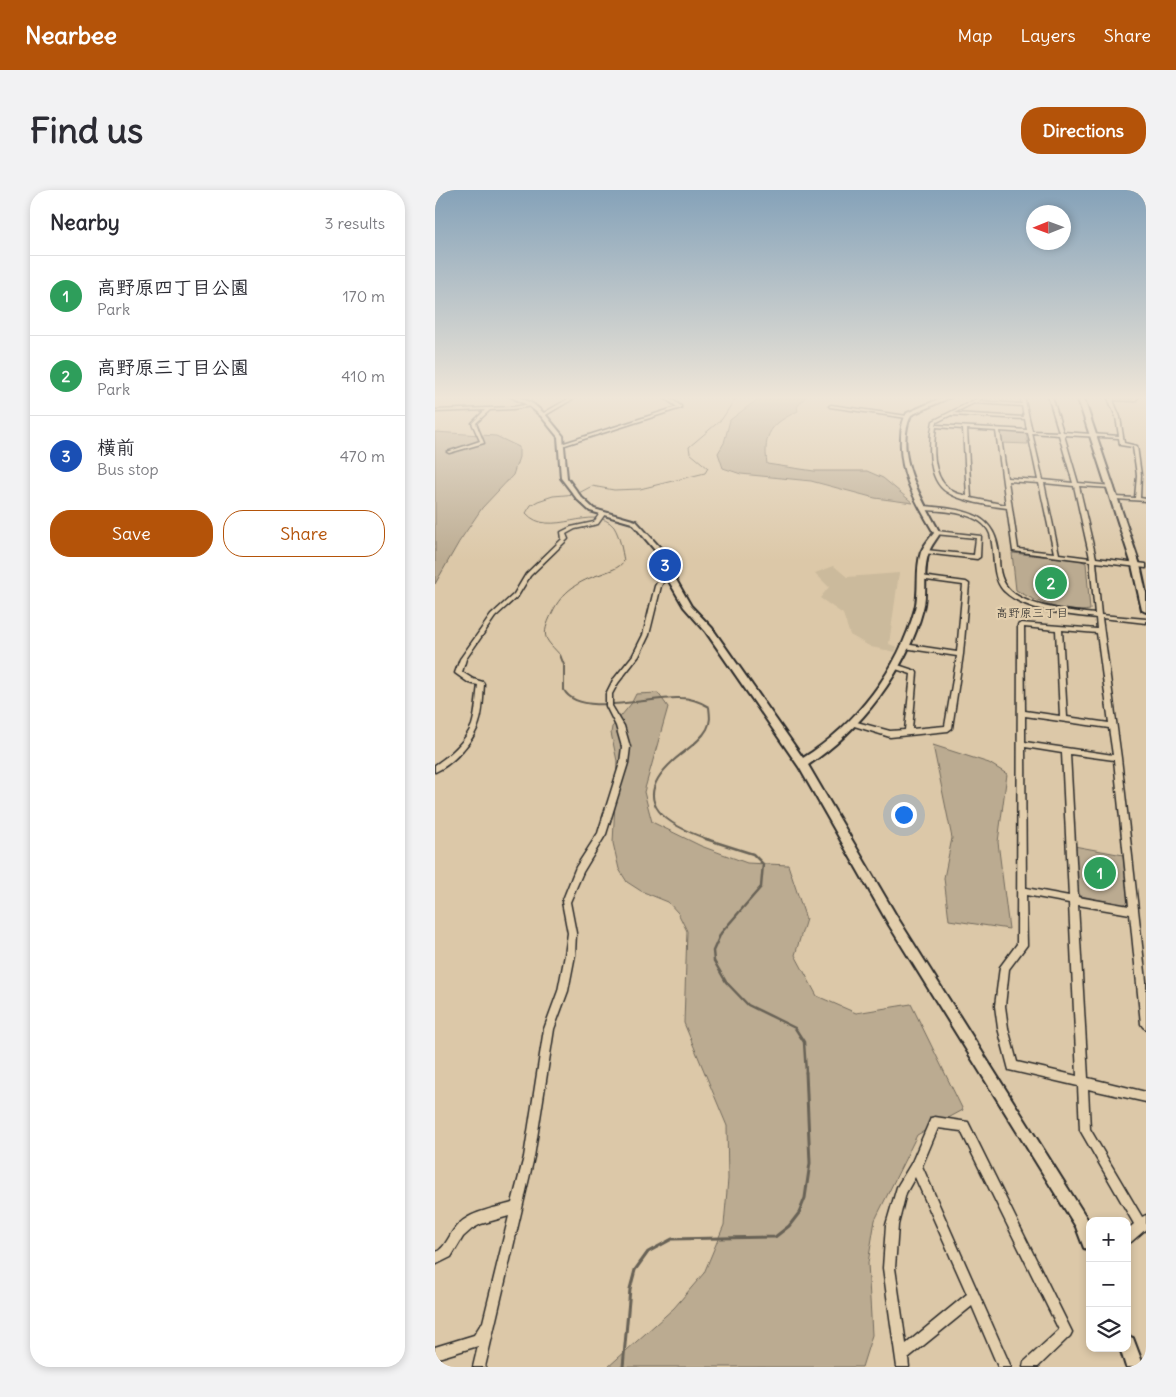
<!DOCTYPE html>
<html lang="en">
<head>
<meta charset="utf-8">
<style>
	:root { --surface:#fff; --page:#f2f2f3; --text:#2b2b33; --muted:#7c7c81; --line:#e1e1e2; --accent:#b45309 }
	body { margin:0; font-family:Delius,"Klee One",sans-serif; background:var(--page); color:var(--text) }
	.controls { position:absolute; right:15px; bottom:15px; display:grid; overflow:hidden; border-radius:10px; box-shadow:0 2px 8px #0003 }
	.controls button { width:45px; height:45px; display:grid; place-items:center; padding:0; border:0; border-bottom:1px solid var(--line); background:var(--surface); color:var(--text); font:25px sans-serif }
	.compass { position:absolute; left:591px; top:15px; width:45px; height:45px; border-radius:50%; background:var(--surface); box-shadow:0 2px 8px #0003; rotate:269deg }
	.you { position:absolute; left:468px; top:624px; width:18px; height:18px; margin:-12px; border:4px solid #fff; border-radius:50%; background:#1a73e8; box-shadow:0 0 0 8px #1a73e833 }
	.badge { display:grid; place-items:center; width:32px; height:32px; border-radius:50%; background:var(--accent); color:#fff; font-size:16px; font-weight:700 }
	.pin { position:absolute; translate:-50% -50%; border:2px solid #fff; box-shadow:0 1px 5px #0006 }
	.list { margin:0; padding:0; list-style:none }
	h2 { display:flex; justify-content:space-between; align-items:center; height:65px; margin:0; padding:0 20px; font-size:21px }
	h2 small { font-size:16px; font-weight:400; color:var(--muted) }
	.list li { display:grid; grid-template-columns:32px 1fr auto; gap:15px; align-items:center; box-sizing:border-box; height:80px; padding:0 20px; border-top:1px solid var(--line) }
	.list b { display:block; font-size:19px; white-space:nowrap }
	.list p { margin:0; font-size:16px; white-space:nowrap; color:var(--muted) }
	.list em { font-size:16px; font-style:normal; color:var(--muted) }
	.actions { display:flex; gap:10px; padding:15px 20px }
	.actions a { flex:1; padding:11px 0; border:1px solid var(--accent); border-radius:20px; text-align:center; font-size:18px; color:var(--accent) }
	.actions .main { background:var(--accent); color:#fff }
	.icon { flex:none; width:28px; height:28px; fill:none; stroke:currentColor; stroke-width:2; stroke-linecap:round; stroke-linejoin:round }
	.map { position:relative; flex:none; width:711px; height:1177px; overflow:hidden; border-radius:20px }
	header { display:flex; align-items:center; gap:30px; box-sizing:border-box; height:70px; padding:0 25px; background:var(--accent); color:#fff }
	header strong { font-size:24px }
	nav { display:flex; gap:28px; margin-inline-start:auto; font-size:18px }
	.intro { display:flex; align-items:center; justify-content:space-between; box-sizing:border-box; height:120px; padding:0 30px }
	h1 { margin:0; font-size:35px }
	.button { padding:12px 22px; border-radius:20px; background:var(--accent); color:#fff; font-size:18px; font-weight:700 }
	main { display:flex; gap:30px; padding:0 30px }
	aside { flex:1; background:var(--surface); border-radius:20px; box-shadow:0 2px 8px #0003 }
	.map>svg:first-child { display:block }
	.built { fill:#cbba9c }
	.green { fill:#bbab91; stroke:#736b5e }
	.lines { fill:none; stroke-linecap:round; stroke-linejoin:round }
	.stream-far3 { stroke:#686256; stroke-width:1 }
	.stream-far2 { stroke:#686256; stroke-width:2 }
	.stream-far1 { stroke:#686256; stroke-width:2.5 }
	.stream { stroke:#686256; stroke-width:3 }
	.minor-casing { stroke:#2b2b2b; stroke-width:3 }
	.tertiary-casing { stroke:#2b2b2b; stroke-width:4 }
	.minor { fill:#e3cfad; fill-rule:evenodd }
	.tertiary { fill:#e3cfad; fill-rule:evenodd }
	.labels { text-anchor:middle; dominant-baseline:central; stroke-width:4.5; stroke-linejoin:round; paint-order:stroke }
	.far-neighbourhood-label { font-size:12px; fill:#2b2b2b; stroke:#e3cfad }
</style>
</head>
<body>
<header>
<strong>Nearbee</strong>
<nav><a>Map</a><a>Layers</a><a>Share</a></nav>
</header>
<div class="intro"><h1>Find us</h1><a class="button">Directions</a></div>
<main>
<aside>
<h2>Nearby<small>3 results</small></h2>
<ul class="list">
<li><span class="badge" style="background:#2e9e5b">1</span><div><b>高野原四丁目公園</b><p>Park</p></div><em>170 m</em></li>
<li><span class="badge" style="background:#2e9e5b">2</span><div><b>高野原三丁目公園</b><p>Park</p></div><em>410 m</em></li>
<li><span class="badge" style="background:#1a4fb4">3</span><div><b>横前</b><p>Bus stop</p></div><em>470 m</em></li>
</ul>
<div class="actions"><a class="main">Save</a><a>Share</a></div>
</aside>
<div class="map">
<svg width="711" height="1177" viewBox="0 0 711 1177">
	<rect width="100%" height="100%" fill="#dcc8a8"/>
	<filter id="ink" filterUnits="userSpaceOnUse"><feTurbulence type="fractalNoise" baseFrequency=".02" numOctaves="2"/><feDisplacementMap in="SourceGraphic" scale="10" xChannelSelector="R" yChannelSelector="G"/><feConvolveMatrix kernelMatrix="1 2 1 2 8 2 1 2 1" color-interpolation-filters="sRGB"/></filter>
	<g filter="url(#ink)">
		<path class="built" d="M399,376L412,387L464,383L454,454L462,457L460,462L436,457L415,445L408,424L385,408L394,397L380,383Z"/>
		<g class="green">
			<path d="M327,206H371L362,217L363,221C336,234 328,243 332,274L379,281H432L448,288L478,313L440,308L376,291L306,284L288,278L283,263L289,253L295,230Z"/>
			<path d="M565,241L591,243L593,254L566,253Z"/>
			<path d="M0,242L61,246L84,257V267L78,285L47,318L24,352L0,394Z"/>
			<path d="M577,363L645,370L651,373L655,420C630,424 601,412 581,400Z"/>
			<path d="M223,503L233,517L209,602L217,632L266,656L312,673L353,675L371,729L360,765L382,806L421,823L476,814L528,920L482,945L440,1030L433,1073L437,1145L427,1177H173L239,1118L269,1083L289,1035L293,989L292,936L249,833L252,741L243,723L233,712L206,701L192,692L184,679L178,653L182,571L176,543L177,537L196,514L201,504Z"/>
			<path d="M498,555L554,573L572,584L563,652L574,739L514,730L509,688L517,648Z"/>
			<path d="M639,656L688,665L693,712L688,715L646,706L642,702Z"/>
		</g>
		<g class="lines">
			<path class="stream-far3" d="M126,466C110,448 105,448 117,423C127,401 144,391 166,384C176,380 183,379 189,371C187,360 185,347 179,337C160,312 114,350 91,323L96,315L103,311L118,306L142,304L157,296L179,300L205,299L270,283L273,278L255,263L254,257L287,229L302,206"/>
			<path class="stream-far2" d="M125,465L129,475V500C144,528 218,506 245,508C256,508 264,511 274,517C275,526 276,531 272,539C265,552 249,561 238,571C192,613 234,636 275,650"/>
			<path class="stream-far1" d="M271,649L318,664L328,674L326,697L286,743L278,761L279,771L291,792L313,815L360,838L369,852L371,883"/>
			<path class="stream" d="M188,1177L195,1099L200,1080L213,1062L237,1049L340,1047L354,1036L364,1023L370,1008L375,973L371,882"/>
			<defs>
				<g id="minor">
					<path d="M130,206H134L138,209L109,226H107V224L133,209Z"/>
					<path d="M235,206H239L236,209L246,216V218L130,255L126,254L242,217L231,209Z"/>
					<path d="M547,206H552L543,211L587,214L585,206H589L597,241L624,242L613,206H617L628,242L684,246L681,227L672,206H676L677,208L699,209L700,206H704L700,211L678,210L685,227L689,253L702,256L706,285L705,308L711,309V311L681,309L679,308L681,307L700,308L702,285L698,257L685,255L684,248L629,245L643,293L677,296L679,297L677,298L644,296L661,368L711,374V378L661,372L666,425L711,429V433L667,428L686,568L711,791V839L708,837L706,834L695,724L643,715L653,888L711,902V912L653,899L655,939L707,1027L711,1025V1039L696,1052L692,1054V1040L699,1034L645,940L643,896L574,880L563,838L560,816L565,777L582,754L583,435L586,433L662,439L661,428C634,425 590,421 570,402C562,395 560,384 559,374C558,364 558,354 555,344C547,322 509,321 490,320L487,318L490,316C526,320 561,320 564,365C564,377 565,389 573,398C589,417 636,421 660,424L655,371L578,361L572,318C556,316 525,311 512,302C491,289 494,250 498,231ZM539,213L587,216L589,227L519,223ZM516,225L590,229L592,240L501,235L502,232ZM501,237L528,239L532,306C525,304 518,303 513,298C497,285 498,256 501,237ZM532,239L561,241L571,315L536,308ZM565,241L593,243L603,290L572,288ZM597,243L624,245L638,293L608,290ZM573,291L604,293L619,363L583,359ZM609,293L639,296L655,368L624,364ZM589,437L621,440L625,526L590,521ZM627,440L662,443L674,533L632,527ZM590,526L674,538L678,565L590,552ZM590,557L627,563L634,706L591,698ZM635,564L679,570L694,716L643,707ZM591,705L634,713L642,886L582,872L573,838L570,816L574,779L592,755Z"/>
					<path d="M96,214L98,215L97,216L78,219L55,220L41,233L49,253L14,263L12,262L45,251L37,233L50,220L0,222V220L78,217Z"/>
					<path d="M396,215L472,226L474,227L472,228L395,217L394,216Z"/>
					<path d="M165,323L170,324L163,334L140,339L131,344L133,349L132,350L95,386L83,406L60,427L31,469L27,482L38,489L48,492L49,494C48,506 48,522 44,533C39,551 17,575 0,582V575C15,565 30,552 37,535C41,523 41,508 43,495L34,493L20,483L25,469L56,425L79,404L91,384L127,349L126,342L136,337L159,332Z"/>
					<path d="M502,341L546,346L545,367L542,369L489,363V361L491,360L539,365L541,348L500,344V342Z"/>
					<path d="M232,379L235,381L226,396L214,445L204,466L183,493L177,504V516L189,536L195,557L193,573L171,644L148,682L135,712L141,743L140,765L133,801L119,839L99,967L50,1177H38L43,1156L0,1169V1157L39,1145L46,1134L48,1132L74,1026L46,1034L37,1039L28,1047L16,1067L0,1075V1063C13,1056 14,1042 25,1033C38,1021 61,1018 77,1013L89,967L109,839L123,801L130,765L133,743L127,712L141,677L163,643L185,573L187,557L181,536L171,516V504L178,490L198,465L208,445L220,396L230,380Z"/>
					<path d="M486,386L531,392L534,394L528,464L517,538L513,541L455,547L416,535L415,533L418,531L455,541L470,540L476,484L458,478L457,476L460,474L481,481L482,483L477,539L510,536L522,466L469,458L466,456L469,454L522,462L528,395L484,389V387Z"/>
					<path d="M500,927L533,932L637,1142L635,1146L603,1177H588L589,1172L624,1140L526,941L503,938L487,976L576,1177H563L537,1116L473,1168L474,1177H462L448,1078L451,1035L462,997L477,972L496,928ZM480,987L532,1104L471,1154L460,1078L463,1035L471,1003Z"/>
				</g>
				<g id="tertiary">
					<path d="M75,206H82L98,214L110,224L128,246L132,288L146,307L159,319L201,331L230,363L236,381L256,416L277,438L368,568C420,536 464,479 480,419C485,401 480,380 486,362C489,355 494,349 499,343C482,313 464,285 466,249C466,240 467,231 472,223L511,206H518L476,225C458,265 487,309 505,343C502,349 496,355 494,362C487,381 493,401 488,419C472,480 425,541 373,575L462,727L651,1027L655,1034V1060L649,1058L641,1037L454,735L364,577L271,442L249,417L228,381L224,365L197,333L155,321L142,309L126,288L123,247L106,226L94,216Z"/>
					<path d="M642,206H648L705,375L711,403V422L707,420L697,375Z"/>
					<path d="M692,1146L698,1148L709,1177H691L685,1158H692Z"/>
				</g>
			</defs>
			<use href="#minor" class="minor-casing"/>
			<use href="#tertiary" class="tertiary-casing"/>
			<use href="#minor" class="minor"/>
			<use href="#tertiary" class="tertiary"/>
		</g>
	</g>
	<linearGradient id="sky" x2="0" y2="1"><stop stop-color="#85a2b9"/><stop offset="0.56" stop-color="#efe6d8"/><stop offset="1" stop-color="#efe6d8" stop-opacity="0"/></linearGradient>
	<rect width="711" height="371" fill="url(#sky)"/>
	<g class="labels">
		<g class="far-neighbourhood-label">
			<text x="597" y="422">高野原三丁目</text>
		</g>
	</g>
</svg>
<div class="controls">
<button>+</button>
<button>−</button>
<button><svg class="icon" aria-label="layers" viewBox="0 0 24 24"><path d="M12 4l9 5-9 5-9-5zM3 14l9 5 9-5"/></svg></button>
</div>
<svg class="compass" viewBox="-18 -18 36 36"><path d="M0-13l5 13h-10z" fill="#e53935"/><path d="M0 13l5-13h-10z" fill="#7c7c81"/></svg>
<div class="you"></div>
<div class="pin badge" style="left:665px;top:683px;background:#2e9e5b">1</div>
<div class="pin badge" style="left:616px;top:393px;background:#2e9e5b">2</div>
<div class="pin badge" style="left:230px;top:375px;background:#1a4fb4">3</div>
</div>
</main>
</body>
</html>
